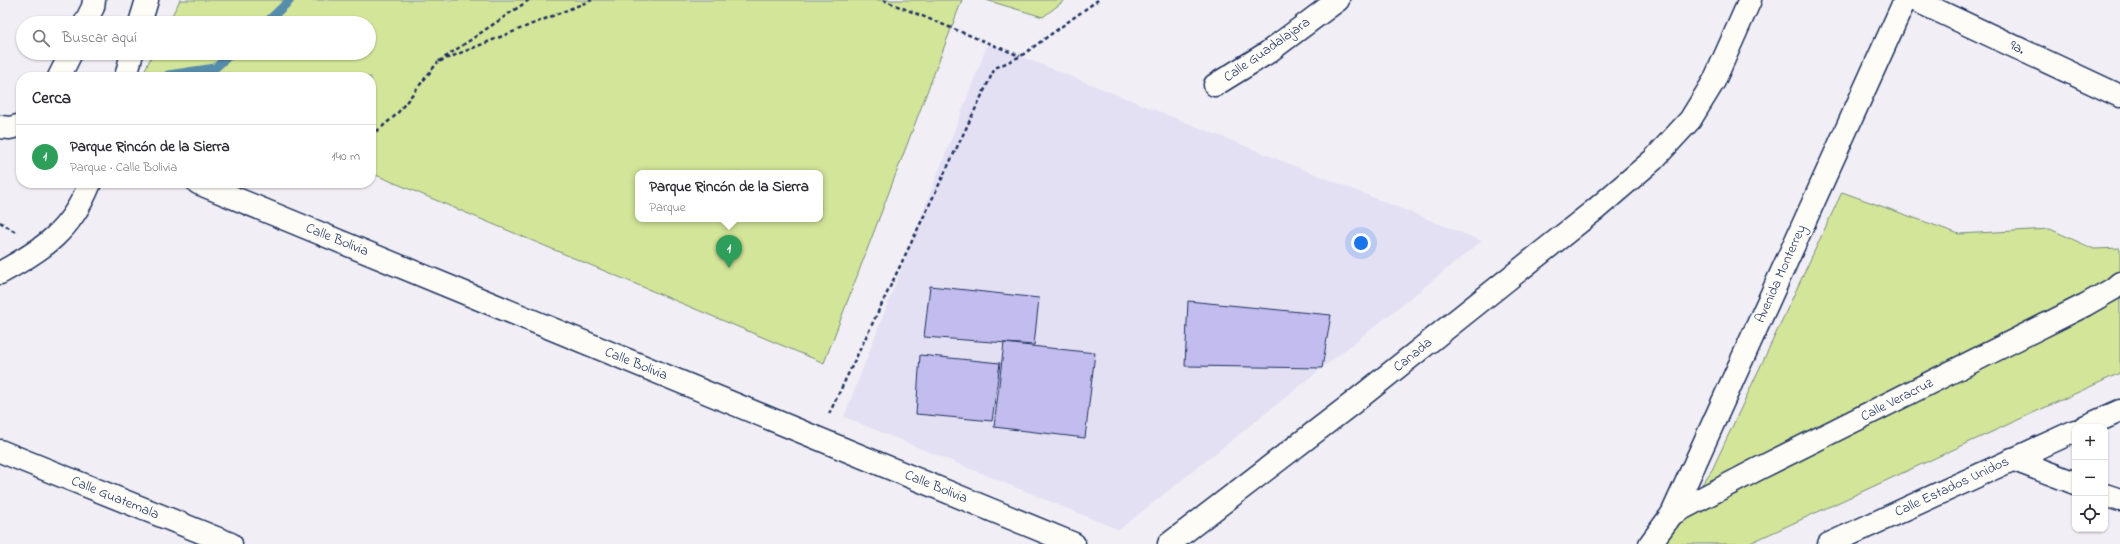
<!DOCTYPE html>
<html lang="es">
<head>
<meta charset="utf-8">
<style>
	:root { --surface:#fff; --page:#f2f2f3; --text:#2b2b33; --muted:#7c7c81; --line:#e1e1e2; --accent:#ea580c }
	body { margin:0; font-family:"Indie Flower",sans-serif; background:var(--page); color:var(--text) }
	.controls { position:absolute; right:12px; bottom:12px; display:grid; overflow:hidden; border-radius:8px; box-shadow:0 1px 3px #0004 }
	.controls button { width:36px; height:36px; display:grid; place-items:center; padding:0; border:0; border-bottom:1px solid var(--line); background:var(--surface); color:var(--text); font:20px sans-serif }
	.you { position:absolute; left:1361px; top:243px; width:14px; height:14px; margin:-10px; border:3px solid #fff; border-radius:50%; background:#1a73e8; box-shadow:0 0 0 6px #1a73e833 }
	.badge { display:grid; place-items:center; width:26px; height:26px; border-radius:50%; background:var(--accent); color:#fff; font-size:13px; font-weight:700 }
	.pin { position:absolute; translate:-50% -33px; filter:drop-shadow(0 1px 2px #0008) }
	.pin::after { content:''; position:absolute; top:21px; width:14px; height:12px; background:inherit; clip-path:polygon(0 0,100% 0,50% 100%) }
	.popup { position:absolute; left:635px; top:170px; width:188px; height:52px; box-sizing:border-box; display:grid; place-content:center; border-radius:8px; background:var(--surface); filter:drop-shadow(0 1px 3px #0005); font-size:13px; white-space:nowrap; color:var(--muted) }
	.popup b { font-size:15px; color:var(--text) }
	.popup::after { content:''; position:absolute; left:50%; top:100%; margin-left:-8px; border:8px solid transparent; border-top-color:var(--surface) }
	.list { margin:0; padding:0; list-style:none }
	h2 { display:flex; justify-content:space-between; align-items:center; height:52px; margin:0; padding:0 16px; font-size:17px }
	h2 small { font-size:13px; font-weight:400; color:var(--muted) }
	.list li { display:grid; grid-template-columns:26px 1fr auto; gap:12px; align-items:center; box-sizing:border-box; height:64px; padding:0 16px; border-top:1px solid var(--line) }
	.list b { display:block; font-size:15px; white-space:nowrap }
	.list p { margin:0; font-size:13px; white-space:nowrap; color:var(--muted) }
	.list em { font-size:13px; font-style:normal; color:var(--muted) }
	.icon { flex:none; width:22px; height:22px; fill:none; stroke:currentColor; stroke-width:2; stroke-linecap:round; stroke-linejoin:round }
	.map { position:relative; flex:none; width:2120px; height:544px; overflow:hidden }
	.search { position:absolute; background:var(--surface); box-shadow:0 1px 3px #0004; left:16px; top:16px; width:360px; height:44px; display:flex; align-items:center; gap:10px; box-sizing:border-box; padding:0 14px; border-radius:22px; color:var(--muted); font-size:15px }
	.panel { position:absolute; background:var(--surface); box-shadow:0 1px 3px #0004; left:16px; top:72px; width:360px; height:116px; border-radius:16px }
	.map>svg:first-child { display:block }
	.built { fill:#e3e0f3 }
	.green { fill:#d3e599; stroke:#778a7c; fill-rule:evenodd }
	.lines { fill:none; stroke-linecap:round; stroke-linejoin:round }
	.stream { stroke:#578dab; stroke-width:9 }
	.building { fill:#c3bcee; stroke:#1b2f5e }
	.minor-casing { stroke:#1b2f5e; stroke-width:25 }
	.path { stroke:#1b2f5e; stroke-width:2.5; stroke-dasharray:4 3; stroke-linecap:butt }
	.minor { stroke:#fdfcf7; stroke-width:22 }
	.labels { text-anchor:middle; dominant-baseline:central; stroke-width:4; stroke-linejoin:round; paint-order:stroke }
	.street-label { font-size:14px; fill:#1b2f5e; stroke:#fdfcf7 }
</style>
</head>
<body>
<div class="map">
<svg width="2120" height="544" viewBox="0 0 2120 544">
	<rect width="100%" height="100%" fill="#f1eff5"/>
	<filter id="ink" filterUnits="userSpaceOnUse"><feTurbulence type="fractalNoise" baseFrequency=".025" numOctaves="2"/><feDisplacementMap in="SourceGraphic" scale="8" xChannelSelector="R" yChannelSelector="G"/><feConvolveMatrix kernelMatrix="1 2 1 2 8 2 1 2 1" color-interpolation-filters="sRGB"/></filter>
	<g filter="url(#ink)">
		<path class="built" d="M988,43L1482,241L1119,530L844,417Z"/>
		<g class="green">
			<path d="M180,0H962L824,363L371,173V77L142,76L153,53H369V23H168ZM638,173H820V219H638Z"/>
			<path d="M986,0H1065L1043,17Z"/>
			<path d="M1842,192L1959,234L2050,229L2094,249L2120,248V373L1748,544H1660L1712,470Z"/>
		</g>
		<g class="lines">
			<g class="stream">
				<path d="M266,23L290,0"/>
				<path d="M168,75L215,68L232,53"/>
			</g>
		</g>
		<g class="building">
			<path d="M930,286L1039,298L1034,345L924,337Z"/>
			<path d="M1188,301L1331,315L1322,368L1185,366Z"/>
			<path d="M1004,343L1095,353L1085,438L994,427Z"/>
			<path d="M920,355L1000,363L992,421L916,414Z"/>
		</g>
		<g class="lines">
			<defs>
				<g id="minor">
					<path d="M1915,0L2120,96"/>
					<path d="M85,23L93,7L94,0"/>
					<path d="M140,23L147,0"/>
					<path d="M59,77L71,53"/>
					<path d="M126,77L132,53"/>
					<path d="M1215,85L1267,53L1338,0"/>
					<path d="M0,127L10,128L21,125"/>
					<path d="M198,183L1074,544"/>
					<path d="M0,273C44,249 71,231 90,183"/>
					<path d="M2084,427L2120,411"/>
					<path d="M0,451L231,544"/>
					<path d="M2012,459L2075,483"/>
					<path d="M2105,495L2120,500"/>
					<path d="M1672,514L1758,469L2085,305L2113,289L2120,283"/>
					<path d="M1169,544L1354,402L1596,209L1653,160L1690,120L1714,81L1750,0"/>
					<path d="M1650,544L1672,514L1905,0"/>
					<path d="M1829,544L2075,431"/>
				</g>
			</defs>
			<use href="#minor" class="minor-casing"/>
			<g class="path">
				<path d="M529,0L438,62L592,0"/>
				<path d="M883,0L1020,56"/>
				<path d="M371,136L396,115L438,62"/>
				<path d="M0,222L17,233"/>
				<path d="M829,414L995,68L1021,56L1098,0"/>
			</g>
			<use href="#minor" class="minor"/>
		</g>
	</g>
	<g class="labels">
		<g class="street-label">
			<text transform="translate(2017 48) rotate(25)">9a.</text>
			<text transform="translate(1267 50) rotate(-35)">Calle Guadalajara</text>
			<text transform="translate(337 240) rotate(22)">Calle Bolivia</text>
			<text transform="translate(1781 274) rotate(-66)">Avenida Monterrey</text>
			<text transform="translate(1413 355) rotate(-39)">Canada</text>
			<text transform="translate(636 364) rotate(22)">Calle Bolivia</text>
			<text transform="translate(1897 400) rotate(-27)">Calle Veracruz</text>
			<text transform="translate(936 487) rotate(22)">Calle Bolivia</text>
			<text transform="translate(1952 487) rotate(-25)">Calle Estados Unidos</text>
			<text transform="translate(115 498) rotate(22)">Calle Guatemala</text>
		</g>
	</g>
</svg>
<div class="controls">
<button>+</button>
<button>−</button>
<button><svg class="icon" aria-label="locate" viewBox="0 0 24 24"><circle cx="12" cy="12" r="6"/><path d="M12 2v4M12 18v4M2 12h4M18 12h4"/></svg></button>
</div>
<div class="you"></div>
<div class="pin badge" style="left:729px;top:268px;background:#2e9e5b">1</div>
<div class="popup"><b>Parque Rincón de la Sierra</b>Parque</div>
<div class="search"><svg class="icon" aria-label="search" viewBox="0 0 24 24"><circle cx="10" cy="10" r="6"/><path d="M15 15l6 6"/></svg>Buscar aquí</div>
<section class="panel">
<h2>Cerca<small></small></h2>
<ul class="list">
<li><span class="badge" style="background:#2e9e5b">1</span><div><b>Parque Rincón de la Sierra</b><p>Parque · Calle Bolivia</p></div><em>140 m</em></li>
</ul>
</section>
</div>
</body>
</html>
